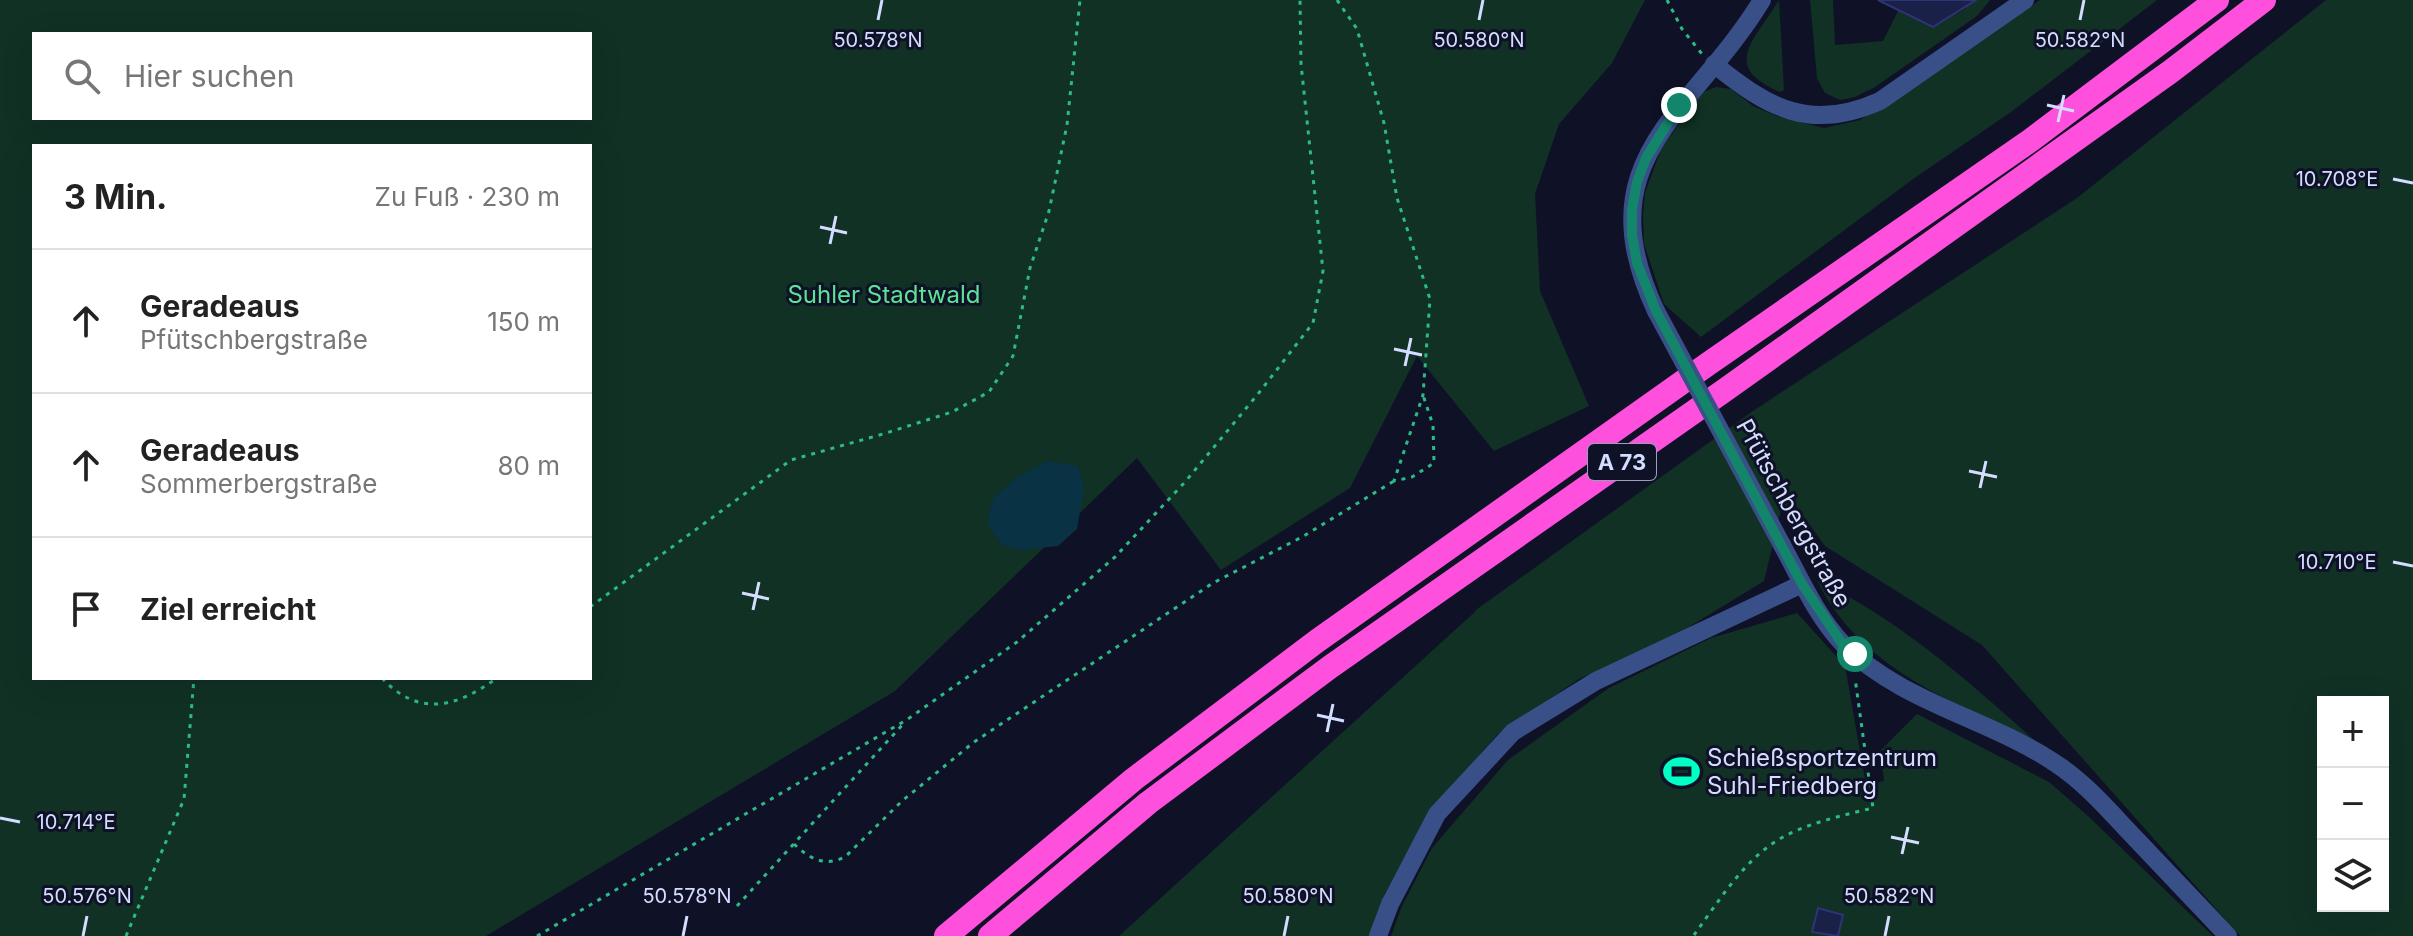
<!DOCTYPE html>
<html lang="de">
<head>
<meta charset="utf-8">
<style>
	:root { --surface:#fff; --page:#f2f2f2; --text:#222; --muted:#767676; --line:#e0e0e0 }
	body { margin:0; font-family:Inter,sans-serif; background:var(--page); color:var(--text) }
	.controls { position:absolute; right:24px; bottom:24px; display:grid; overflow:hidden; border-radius:0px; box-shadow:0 8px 32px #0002 }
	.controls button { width:72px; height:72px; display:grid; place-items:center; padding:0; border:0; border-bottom:2px solid var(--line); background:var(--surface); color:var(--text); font:40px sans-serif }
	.stop { position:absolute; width:24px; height:24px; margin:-18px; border:6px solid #13856b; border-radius:50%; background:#fff }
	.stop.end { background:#13856b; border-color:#fff; box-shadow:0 2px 8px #0008 }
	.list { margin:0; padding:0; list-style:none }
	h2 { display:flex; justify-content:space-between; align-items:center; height:104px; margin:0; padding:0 32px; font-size:34px }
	h2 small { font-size:26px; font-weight:400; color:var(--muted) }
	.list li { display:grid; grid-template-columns:52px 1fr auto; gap:24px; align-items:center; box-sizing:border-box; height:144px; padding:0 32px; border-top:2px solid var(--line) }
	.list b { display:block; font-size:30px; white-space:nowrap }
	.list p { margin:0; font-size:26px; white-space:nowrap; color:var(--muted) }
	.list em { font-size:26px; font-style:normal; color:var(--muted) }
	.icon { flex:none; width:44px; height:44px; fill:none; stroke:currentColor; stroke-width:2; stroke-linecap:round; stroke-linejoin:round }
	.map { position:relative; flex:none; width:2413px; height:936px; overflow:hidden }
	.search { position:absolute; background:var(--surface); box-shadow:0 8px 32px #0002; left:32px; top:32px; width:560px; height:88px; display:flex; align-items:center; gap:20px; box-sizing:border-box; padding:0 28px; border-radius:0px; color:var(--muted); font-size:30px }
	.panel { position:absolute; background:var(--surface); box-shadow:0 8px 32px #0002; left:32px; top:144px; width:560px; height:536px; border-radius:0px }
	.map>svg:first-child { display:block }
	.green { fill:#113125; fill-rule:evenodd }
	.water { fill:#093345 }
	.building { fill:#1a2048; stroke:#2c3575; stroke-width:2 }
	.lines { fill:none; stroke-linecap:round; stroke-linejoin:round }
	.path { stroke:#2cbb84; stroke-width:3; stroke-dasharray:4 6; stroke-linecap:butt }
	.minor { stroke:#394f87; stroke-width:18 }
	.highway { stroke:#ff4fdd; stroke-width:24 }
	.minor-bridge { stroke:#394f87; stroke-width:18 }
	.route { stroke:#13856b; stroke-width:10 }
	.ticks { fill:none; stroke:#d4ddff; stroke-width:3 }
	.labels { text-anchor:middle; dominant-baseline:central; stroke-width:6; stroke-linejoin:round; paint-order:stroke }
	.shield { fill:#0f1227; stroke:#99a0be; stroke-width:2 }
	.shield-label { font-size:22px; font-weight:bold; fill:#d4ddff }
	.park-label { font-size:24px; fill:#5de395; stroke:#0f1227 }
	.street-label { font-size:24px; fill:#d4ddff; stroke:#0f1227 }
	.poi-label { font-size:24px; fill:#d4ddff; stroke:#0f1227; text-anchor:start }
	.ticks-label { font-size:20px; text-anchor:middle; fill:#d4ddff; stroke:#0f1227; stroke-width:6; stroke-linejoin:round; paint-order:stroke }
</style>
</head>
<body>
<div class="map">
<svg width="2413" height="936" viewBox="0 0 2413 936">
	<rect width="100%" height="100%" fill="#0f1227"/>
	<g class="green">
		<path d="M0,0H1645L1612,63L1559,124L1535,194L1540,291L1589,406L1494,451L1417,356L1350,488L1221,570L1137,458L895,691L486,936H0ZM34,34H590V118H34ZM34,146H590V678H34Z"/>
		<path d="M1779,0L1784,90L1780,92C1719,66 1756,39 1779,0Z"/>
		<path d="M1810,0H1833L1835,45L1883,41L1898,11L1933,28L1966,8V0H1990L1977,16L1875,87L1855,97L1840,100L1825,93L1817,78Z"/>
		<path d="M2040,0H2157L2011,112L1913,179L1701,337L1664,304L1644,244L1643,214L1645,193L1661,149L1701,93L1716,87L1731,89L1753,106L1779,117L1824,128L1860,120Z"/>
		<path d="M2326,0H2413V936H2240L1982,645L1825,546L1794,503L1781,510L1764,581L1671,638L1579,679L1498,734L1430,810L1384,895L1369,936H1119L1477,610L1473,612L1753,411L2077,198ZM2323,702H2383V906H2323Z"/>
		<path d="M1817,580C1899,620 1965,678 2032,738C1950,702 1858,666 1817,580Z"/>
		<path d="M1797,613L1845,666L1866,785L1884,781L1880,751L1917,714L2049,782L2088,816L2213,936H1391L1402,906L1432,848L1508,760L1609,688L1711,638Z"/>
	</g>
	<path class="water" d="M1047,461L1078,466L1084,489L1077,529L1058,546L1020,550L1002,545L987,524L993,499L1016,478Z"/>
	<g class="building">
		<path d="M1878,0H1976L1933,27Z"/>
		<path d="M1818,908L1843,915L1838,936L1812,932Z"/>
	</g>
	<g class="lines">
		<g class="path">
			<path d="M1337,0L1357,29L1384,123L1397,198L1430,299L1423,395L1394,481L1412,477L1434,463L1433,425L1423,395"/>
			<path d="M1667,0L1682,29L1702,54"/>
			<path d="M590,607L791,460L883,434L952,412L989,392L1013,356L1030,268L1049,211L1067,125L1080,0"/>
			<path d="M382,678C419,718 457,707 497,678"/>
			<path d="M794,844C810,859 824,867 845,857L902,801L974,742L1213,583L1302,537L1394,481"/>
			<path d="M737,906L905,722"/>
			<path d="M1694,935C1719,901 1746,856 1785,836C1812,822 1844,815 1873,808L1855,678"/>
			<path d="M126,936L184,799L194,678"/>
			<path d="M537,936L908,719L1017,642L1115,557L1185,482L1258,394L1313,323L1323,271L1301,64L1300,0"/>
		</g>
		<g class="minor">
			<path d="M1714,64C1769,109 1811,132 1880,101L2025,0"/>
			<path d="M1656,311C1584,157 1692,115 1762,0"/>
			<path d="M1782,545C1800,578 1817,617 1843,644C1902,703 1988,718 2055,763C2086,783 2110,812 2135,838C2166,871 2197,903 2228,936"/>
			<path d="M1378,936L1390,904L1437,814L1513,732L1596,681L1802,584"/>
		</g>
		<g class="highway">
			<path d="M946,936L1134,779L1317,641L1708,364L2031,140L2217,0"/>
			<path d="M990,936L1148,803L1330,667L1725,390L2170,72L2264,0"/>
		</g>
		<path class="minor-bridge" d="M1656,311L1782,545"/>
	</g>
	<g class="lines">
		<path class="route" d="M1679,105L1646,158L1637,182L1632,209V235L1637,263L1656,311L1802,584L1841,642L1855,654"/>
	</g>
	<path class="ticks" d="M878,20L882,0M1479,20L1483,0M2080,20L2084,0M2047,105L2074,111M2058,122L2064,95M2393,179L2413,183M820,227L847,233M830,244L836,216M1394,349L1422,355M1405,366L1411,338M1969,471L1997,477M1980,488L1986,461M2393,562L2413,566M742,593L769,599M753,610L759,582M1317,715L1344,721M1327,732L1333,704M0,818L20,822M1891,837L1919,843M1902,854L1908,827M83,936L87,916M683,936L687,916M1284,936L1288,916M1885,936L1889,916"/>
	<defs>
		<symbol id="stadium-bare" viewBox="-9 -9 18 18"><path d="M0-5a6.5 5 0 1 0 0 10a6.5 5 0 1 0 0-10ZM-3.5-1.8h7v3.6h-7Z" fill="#00ffc5" stroke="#0f1227" stroke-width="2.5" paint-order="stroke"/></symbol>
	</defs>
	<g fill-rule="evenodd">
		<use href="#stadium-bare" x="1656" y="746" width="51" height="51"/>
	</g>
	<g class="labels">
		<rect class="shield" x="1588" y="444" width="68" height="36" rx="6"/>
		<g class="shield-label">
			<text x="1622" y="462">A 73</text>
		</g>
		<g class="park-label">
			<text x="884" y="294">Suhler Stadtwald</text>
		</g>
		<g class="street-label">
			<text transform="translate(1794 513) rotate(61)">Pfütschbergstraße</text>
		</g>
		<g class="poi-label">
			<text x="1707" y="757">Schießsportzentrum<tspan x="1707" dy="28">Suhl-Friedberg</tspan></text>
		</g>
	</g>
	<g class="ticks-label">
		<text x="878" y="47">50.578°N</text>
		<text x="1479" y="47">50.580°N</text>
		<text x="2080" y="47">50.582°N</text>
		<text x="2337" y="186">10.708°E</text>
		<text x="2337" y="569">10.710°E</text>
		<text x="76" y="829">10.714°E</text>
		<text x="87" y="903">50.576°N</text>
		<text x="687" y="903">50.578°N</text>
		<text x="1288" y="903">50.580°N</text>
		<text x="1889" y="903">50.582°N</text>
	</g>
</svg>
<div class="controls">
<button>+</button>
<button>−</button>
<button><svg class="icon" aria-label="layers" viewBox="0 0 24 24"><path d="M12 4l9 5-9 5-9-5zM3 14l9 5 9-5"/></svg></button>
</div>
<div class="stop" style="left:1855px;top:654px"></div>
<div class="stop end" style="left:1679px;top:105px"></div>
<div class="search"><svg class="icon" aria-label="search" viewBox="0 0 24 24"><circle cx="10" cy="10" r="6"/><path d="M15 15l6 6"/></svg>Hier suchen</div>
<section class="panel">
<h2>3 Min.<small>Zu Fuß · 230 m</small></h2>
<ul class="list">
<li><svg class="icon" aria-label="ahead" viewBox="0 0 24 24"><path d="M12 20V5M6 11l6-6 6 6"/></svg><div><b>Geradeaus</b><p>Pfütschbergstraße</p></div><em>150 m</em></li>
<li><svg class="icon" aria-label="ahead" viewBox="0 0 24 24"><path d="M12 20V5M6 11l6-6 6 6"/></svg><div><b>Geradeaus</b><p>Sommerbergstraße</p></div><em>80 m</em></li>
<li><svg class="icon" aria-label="arrive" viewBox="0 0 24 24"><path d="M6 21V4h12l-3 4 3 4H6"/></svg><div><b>Ziel erreicht</b></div></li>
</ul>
</section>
</div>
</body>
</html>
